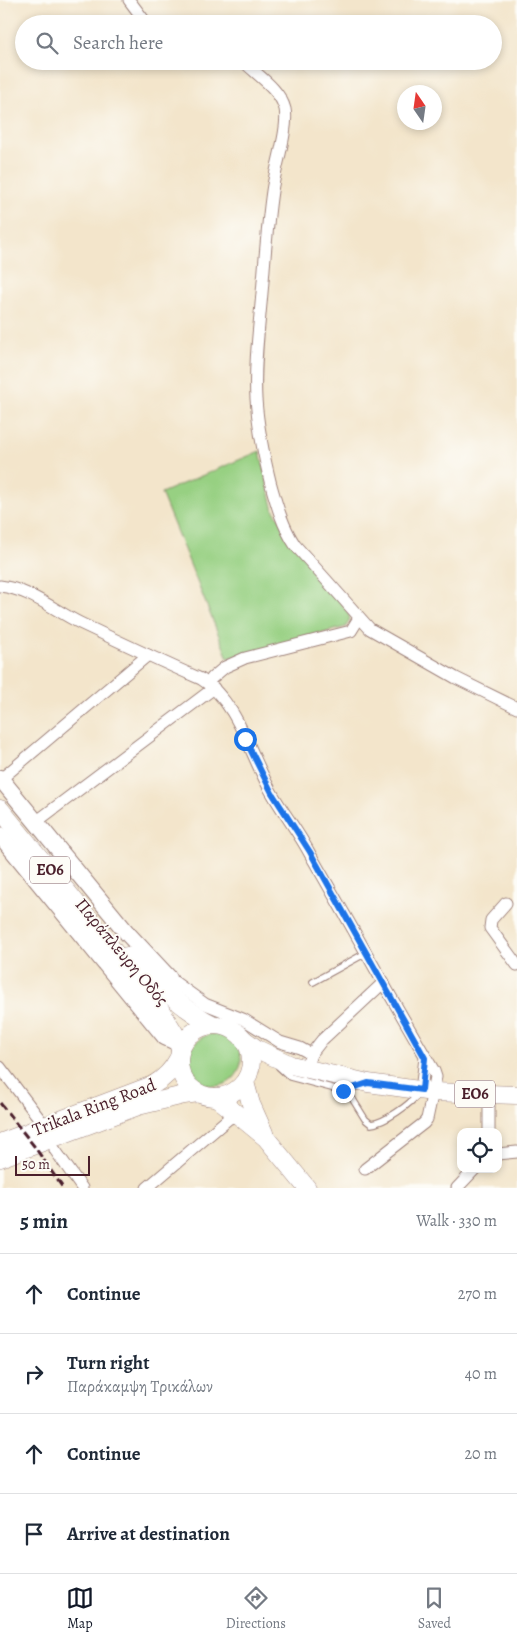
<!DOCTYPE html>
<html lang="en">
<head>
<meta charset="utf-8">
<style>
	:root { --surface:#fff; --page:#f6f6f7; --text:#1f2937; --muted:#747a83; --line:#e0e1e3; --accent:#111827 }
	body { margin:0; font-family:Alegreya,serif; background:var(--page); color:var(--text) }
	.controls { position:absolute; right:15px; bottom:15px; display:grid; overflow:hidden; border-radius:10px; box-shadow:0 2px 8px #0003 }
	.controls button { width:45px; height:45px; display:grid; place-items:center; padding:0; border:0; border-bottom:1px solid var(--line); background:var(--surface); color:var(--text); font:25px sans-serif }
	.compass { position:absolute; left:397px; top:85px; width:45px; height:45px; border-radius:50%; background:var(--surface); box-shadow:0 2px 8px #0003; rotate:347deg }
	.scale { position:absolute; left:15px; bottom:12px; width:75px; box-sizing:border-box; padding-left:5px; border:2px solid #4a1f2b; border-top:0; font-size:14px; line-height:18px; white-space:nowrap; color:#4a1f2b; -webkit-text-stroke:4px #fdfcf7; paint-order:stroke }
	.stop { position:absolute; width:15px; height:15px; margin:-11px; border:4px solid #1a73e8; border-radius:50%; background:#fff }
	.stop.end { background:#1a73e8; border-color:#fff; box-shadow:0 1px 5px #0008 }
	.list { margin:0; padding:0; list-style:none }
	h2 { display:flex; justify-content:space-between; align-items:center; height:65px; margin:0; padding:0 20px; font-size:21px }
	h2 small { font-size:16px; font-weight:400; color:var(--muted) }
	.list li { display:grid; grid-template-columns:32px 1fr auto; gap:15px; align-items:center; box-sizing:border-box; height:80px; padding:0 20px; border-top:1px solid var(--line) }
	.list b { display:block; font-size:19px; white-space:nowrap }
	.list p { margin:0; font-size:16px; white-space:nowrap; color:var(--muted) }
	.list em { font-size:16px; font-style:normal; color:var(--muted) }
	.icon { flex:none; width:28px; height:28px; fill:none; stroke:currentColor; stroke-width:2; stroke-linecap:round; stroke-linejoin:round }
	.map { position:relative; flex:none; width:517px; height:1188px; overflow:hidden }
	.search { position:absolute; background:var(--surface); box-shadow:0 2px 8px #0003; left:15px; right:15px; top:15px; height:55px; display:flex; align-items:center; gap:12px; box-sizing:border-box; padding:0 18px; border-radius:28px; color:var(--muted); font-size:19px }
	.sheet { height:385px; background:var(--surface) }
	nav { display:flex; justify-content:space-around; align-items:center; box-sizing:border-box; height:70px; border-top:1px solid var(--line); background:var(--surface); font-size:14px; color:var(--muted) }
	nav a { display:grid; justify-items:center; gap:2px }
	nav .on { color:var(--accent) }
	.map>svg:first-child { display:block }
	.green { fill:#97d082; stroke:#707856 }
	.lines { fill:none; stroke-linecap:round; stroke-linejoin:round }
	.lane-casing { stroke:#9e827b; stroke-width:8 }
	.street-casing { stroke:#9e827b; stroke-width:13 }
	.secondary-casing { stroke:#9e827b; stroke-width:18 }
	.primary-casing { stroke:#9e827b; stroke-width:19 }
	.lane { stroke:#fff; stroke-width:5.5 }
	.street { stroke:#fff; stroke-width:11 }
	.secondary { stroke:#fff; stroke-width:16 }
	.primary { stroke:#fff; stroke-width:18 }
	.rail { stroke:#4a1f2b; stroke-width:3; stroke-dasharray:8 4; stroke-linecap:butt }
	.route { stroke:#1a73e8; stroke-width:6 }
	.labels { text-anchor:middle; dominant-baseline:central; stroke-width:4; stroke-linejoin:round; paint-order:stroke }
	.shield { fill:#fdfcf7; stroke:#806168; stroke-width:1 }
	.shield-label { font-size:16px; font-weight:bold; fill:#4a1f2b }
	.street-label { font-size:18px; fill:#4a1f2b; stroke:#fdfcf7 }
</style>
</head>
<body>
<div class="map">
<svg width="517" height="1188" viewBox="0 0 517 1188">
	<rect width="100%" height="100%" fill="#fdfcf7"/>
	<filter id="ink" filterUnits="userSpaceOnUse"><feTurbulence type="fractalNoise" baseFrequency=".02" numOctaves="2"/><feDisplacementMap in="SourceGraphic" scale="10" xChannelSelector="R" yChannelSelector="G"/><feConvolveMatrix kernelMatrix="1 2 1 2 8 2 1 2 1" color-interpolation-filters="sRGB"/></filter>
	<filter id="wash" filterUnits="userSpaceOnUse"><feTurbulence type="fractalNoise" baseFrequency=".0096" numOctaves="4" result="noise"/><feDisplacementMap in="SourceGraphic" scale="20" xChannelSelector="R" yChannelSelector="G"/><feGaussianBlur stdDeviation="1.12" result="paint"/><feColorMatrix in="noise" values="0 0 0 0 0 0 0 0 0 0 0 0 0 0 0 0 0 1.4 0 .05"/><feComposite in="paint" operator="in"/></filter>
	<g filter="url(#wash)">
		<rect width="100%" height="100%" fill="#f3e5cb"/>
		<g class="green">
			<path d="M260,451L274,511L346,610C351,617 350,620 346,627L228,658L161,493Z"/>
			<circle cx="215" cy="1060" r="26"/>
		</g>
	</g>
	<g filter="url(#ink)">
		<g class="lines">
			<defs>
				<g id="lane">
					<path d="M313,982L366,953"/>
					<path d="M279,1067L290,1077L343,1091L360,1086"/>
					<path d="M347,1090L365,1119L371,1124C384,1123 411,1104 419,1093"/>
				</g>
				<g id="street">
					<path d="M129,0L147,24"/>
					<path d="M243,61C257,75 280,89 285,109C289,128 275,169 272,191C267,225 265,259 262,293C259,328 254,364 256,399C258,428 264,457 271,485C277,506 283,527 295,545L370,629L456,678L517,708"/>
					<path d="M0,586C29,589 54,610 80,623C120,642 160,661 201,679C238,701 251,758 272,793C284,814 299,833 310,854C352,926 391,999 434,1071L436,1077L427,1119L424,1123L365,1169"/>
					<path d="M212,678L225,667L245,658L351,631L359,618"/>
					<path d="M1,779L148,655"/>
					<path d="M36,822L214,688"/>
					<path d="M506,903L491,920L490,928L517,965"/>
					<path d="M169,978L205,1004L243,1019L280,1042L300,1048L311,1054"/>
					<path d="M309,1060L311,1054L322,1040L383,983"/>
					<path d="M0,1067L45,1126"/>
					<path d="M421,1090L425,1058"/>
					<path d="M489,1132V1095"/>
					<path d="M55,1150L82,1188"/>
					<path d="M498,1154L517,1152"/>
					<path d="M147,1188L228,1119L238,1115"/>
					<path d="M457,1188L475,1169"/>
				</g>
				<g id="secondary">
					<path d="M0,778L127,933L169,978L160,988"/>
					<path d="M0,835L165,1037L178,1043"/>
				</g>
				<g id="primary">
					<path d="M0,809L99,931L131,975L161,1011L175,1034L180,1049"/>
					<path d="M127,956C155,981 179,1007 212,1024"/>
					<circle cx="215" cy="1061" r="36"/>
					<path d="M246,1041L257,1049L291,1065L368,1083L433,1092L517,1095"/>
					<path d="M245,1082L251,1104L264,1133"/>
					<path d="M216,1097L266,1138L307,1188"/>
					<path d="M0,1143L153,1085C165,1078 172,1071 178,1059"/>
					<path d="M0,1158L138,1106L184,1095L198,1093"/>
				</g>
			</defs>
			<use href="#lane" class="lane-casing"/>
			<use href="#street" class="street-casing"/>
			<use href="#secondary" class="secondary-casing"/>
			<use href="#primary" class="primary-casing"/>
			<use href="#lane" class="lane"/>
			<use href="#street" class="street"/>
			<use href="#secondary" class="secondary"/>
			<use href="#primary" class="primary"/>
			<path class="rail" d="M0,1103L34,1146L63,1188"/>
		</g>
	</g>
	<g class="lines" filter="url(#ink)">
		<path class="route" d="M245,739L272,793L310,852L425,1058L422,1090L368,1083L343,1091"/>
	</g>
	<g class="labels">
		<g class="shield">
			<rect x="30" y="856.5" width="40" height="27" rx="4"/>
			<rect x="455" y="1080.5" width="40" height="27" rx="4"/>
		</g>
		<g class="shield-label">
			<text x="50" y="870">ΕΟ6</text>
			<text x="475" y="1094">ΕΟ6</text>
		</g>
		<g class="street-label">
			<text transform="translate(122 952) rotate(50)">Παράπλευρη Οδός</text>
			<text transform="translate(94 1107) rotate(-21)">Trikala Ring Road</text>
		</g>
	</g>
</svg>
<div class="controls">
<button><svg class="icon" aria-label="locate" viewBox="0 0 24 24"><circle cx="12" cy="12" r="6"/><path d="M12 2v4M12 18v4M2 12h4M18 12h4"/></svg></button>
</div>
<svg class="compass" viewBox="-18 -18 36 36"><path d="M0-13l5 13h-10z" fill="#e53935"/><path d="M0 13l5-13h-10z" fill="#747a83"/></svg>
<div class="scale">50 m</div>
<div class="stop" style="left:245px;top:739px"></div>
<div class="stop end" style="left:343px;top:1091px"></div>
<div class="search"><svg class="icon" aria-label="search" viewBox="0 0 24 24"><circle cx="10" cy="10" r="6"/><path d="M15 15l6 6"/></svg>Search here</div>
</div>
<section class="sheet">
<h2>5 min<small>Walk · 330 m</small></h2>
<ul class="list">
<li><svg class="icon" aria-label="ahead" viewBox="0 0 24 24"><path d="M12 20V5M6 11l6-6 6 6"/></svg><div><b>Continue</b></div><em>270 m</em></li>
<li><svg class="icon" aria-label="right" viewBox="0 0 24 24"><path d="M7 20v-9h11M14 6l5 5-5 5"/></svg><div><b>Turn right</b><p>Παράκαμψη Τρικάλων</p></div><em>40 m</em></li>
<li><svg class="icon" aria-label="ahead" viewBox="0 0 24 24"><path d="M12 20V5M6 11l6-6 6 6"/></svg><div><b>Continue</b></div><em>20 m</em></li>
<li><svg class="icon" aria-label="arrive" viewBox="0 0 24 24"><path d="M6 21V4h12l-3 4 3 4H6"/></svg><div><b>Arrive at destination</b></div></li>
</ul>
</section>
<nav>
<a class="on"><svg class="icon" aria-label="map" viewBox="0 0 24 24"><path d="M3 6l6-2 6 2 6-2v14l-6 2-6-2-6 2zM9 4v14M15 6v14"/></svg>Map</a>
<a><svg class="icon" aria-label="directions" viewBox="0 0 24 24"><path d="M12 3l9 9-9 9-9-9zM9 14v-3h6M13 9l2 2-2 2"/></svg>Directions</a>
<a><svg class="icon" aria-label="saved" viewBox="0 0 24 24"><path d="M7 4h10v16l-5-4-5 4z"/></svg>Saved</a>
</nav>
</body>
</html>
